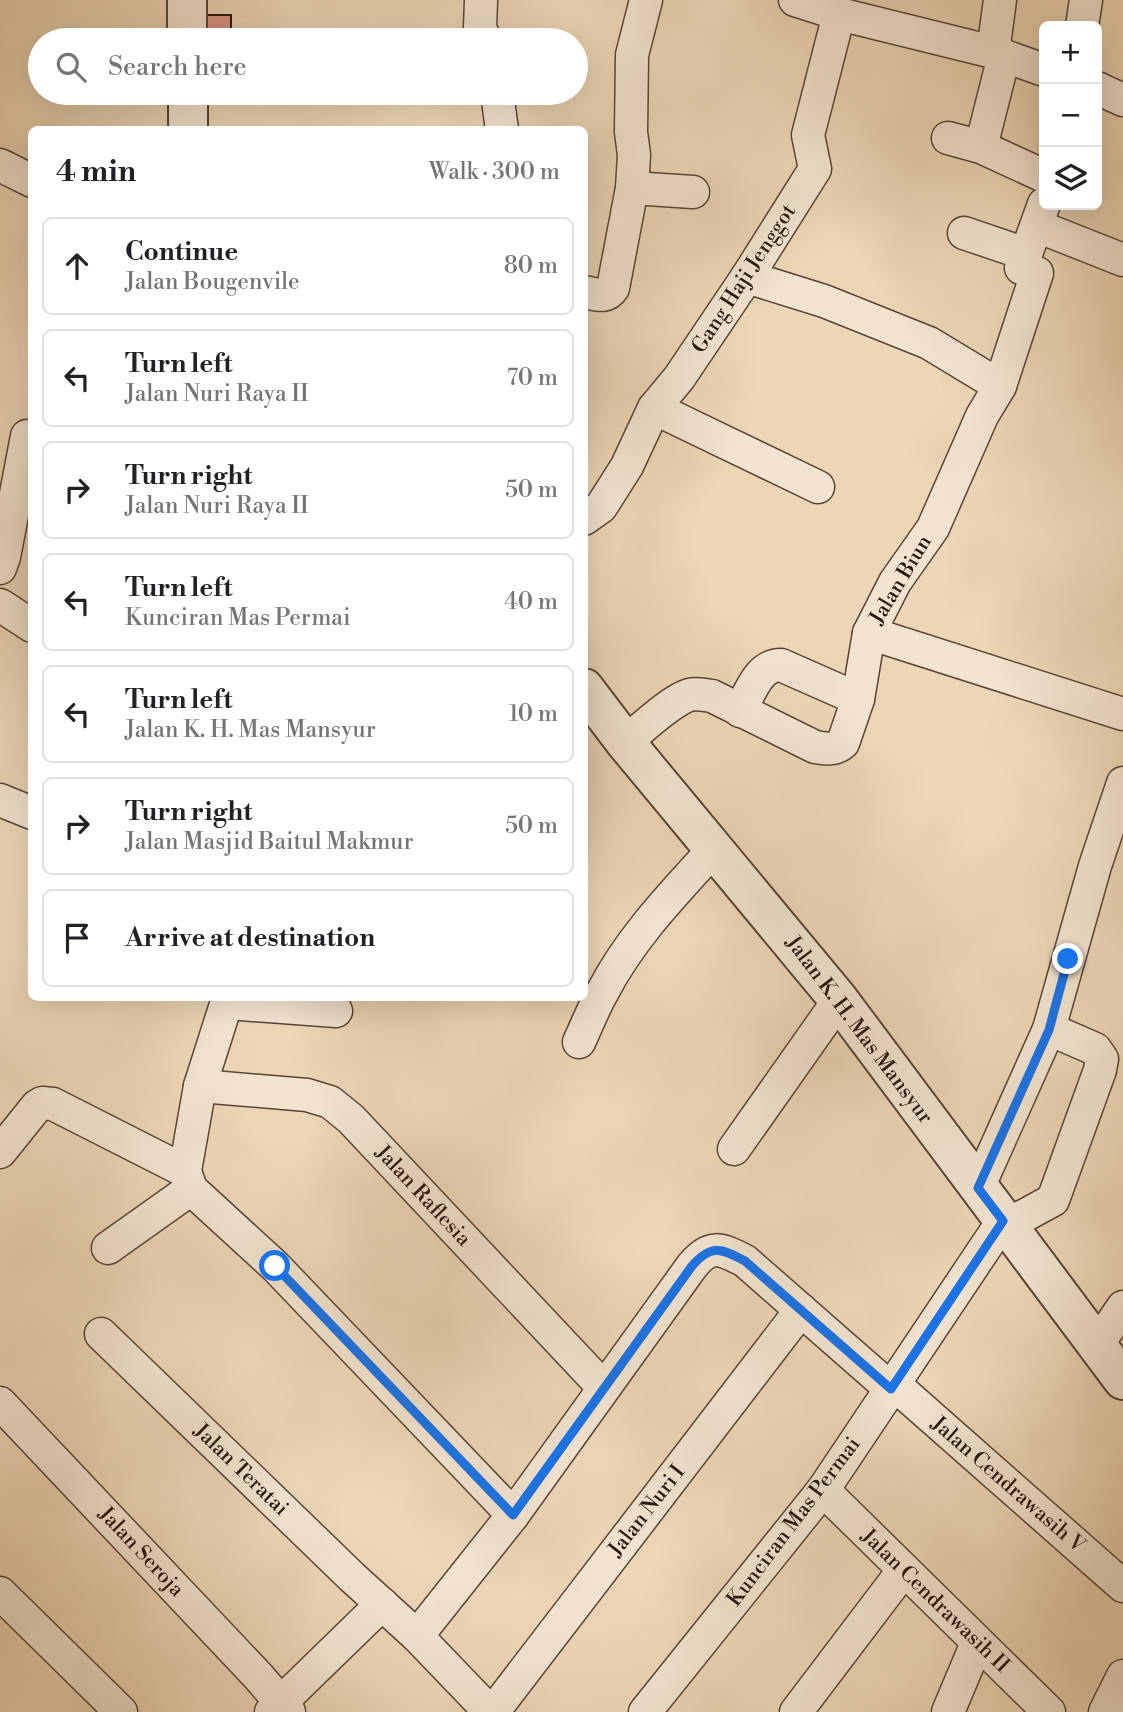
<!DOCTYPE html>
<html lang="en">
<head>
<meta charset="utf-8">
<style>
	:root { --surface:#fff; --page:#f6f6f6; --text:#202124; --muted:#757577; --line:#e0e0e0 }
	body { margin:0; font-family:"Libre Bodoni",serif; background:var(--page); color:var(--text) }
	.controls { position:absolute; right:21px; top:21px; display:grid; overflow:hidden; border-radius:10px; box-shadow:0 7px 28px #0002 }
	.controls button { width:63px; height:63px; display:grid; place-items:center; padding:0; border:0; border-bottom:2px solid var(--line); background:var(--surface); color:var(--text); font:35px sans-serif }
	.stop { position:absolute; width:21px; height:21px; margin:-16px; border:5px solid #1a73e8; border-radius:50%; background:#fff }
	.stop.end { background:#1a73e8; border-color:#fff; box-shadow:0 2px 7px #0008 }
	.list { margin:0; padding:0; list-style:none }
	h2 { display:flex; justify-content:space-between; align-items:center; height:91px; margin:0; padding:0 28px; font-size:30px }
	h2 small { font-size:23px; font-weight:400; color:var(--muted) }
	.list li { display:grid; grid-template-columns:46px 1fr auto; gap:21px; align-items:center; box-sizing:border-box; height:98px; margin:0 14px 14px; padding:0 14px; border:2px solid var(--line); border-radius:10px }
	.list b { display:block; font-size:26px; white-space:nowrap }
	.list p { margin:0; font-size:23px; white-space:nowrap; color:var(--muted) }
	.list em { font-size:23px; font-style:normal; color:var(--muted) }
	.icon { flex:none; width:38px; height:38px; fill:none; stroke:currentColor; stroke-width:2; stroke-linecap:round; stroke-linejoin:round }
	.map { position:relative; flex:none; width:1123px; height:1712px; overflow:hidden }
	.search { position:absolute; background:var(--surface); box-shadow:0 7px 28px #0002; left:28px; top:28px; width:560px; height:77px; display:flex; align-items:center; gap:18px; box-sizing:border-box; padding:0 24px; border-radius:38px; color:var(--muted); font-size:26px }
	.panel { position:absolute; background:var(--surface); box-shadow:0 7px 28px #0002; left:28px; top:126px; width:560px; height:875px; border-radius:10px }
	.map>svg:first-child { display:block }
	.building { fill:#dd9686; stroke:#28150e; stroke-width:2 }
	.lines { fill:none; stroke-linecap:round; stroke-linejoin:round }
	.minor-casing { stroke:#594538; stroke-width:35 }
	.tertiary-casing { stroke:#594538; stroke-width:42 }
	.minor { stroke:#f3e4d0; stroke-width:32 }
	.tertiary { stroke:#f3e4d0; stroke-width:38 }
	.route { stroke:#1a73e8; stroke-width:9 }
	.labels { text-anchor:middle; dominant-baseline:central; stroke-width:5; stroke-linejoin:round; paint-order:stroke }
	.street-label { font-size:21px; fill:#28150e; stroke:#f3e4d0 }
</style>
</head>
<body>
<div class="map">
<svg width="1123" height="1712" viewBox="0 0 1123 1712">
	<rect width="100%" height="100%" fill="#edd6b6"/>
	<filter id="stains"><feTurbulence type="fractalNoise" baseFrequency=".00286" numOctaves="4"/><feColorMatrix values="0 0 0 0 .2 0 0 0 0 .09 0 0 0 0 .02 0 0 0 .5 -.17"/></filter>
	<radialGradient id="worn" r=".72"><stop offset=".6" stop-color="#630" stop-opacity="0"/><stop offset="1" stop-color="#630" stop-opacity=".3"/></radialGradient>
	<rect class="building" x="199" y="15" width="32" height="24"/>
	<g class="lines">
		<defs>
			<g id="minor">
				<path d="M481,0L480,29L486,40"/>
				<path d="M795,0L839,14L993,52L1044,70"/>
				<path d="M1082,26L1086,0"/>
				<path d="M993,52L1000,0"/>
				<path d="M1097,88L1123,100"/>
				<path d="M497,93L502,130"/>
				<path d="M948,138L981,147L1044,176"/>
				<path d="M981,147L1004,56"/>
				<path d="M0,165L32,181"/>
				<path d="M632,188L693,192"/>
				<path d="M1037,226L1123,260"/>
				<path d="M964,233L1026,254"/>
				<path d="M747,277L824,301L929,343L1000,386"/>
				<path d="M584,292C596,294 606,299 613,288L632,188L634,155L631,132L632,55L646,0"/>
				<path d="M654,408L818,487"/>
				<path d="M584,519L601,507L627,466L654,408L679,378L747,277L815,169L808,135L839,14"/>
				<path d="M0,568L4,557L27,436"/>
				<path d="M0,605L32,626"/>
				<path d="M869,633L1123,714"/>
				<path d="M740,711C750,693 758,665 781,665L858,699"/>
				<path d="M625,742C643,728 669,702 689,695C697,693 704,695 712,696L815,747C826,749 835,750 843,743L858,699L869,633L895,582L933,528L982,416L1000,386L1037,273L1021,268L1044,204"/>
				<path d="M0,800L32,813"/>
				<path d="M228,998L200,1086L185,1171L191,1189L275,1266L513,1515"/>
				<path d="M227,1003L336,1011"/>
				<path d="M579,1042C587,1025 593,1009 602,993C630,938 674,893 715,848"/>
				<path d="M200,1086L307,1095L330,1102L351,1119L604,1388"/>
				<path d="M734,1149L839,1000"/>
				<path d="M0,1152L37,1106L42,1103L53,1104L185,1171"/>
				<path d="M978,1188L1049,1029L1095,866L1123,783"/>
				<path d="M1007,1225L1053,1200L1100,1070L1102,1059L1095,1049L1049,1029"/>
				<path d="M108,1248L191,1189"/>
				<path d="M101,1334L352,1577L417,1636L490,1712"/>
				<path d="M1097,1345L1123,1307"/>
				<path d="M0,1403L258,1676L289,1712"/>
				<path d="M823,1490L1049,1712"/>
				<path d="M0,1593L121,1712"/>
				<path d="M417,1636L513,1515L692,1266C710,1244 720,1248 745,1261L891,1389L904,1393L1123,1586"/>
				<path d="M271,1712L382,1604"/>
				<path d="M493,1712L801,1310"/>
				<path d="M645,1712L823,1490L1003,1221"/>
				<path d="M796,1712L903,1571"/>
				<path d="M948,1712L977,1643"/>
				<path d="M1105,1712L1123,1676"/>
			</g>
			<g id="tertiary">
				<path d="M187,0V40"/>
				<path d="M188,93V130"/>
				<path d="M584,688L625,742L839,1000L1123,1380"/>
			</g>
		</defs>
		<use href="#minor" class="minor-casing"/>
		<use href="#tertiary" class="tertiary-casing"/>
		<use href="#minor" class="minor"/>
		<use href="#tertiary" class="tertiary"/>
	</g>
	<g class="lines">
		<path class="route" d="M275,1266L513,1515L692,1266C711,1244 720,1248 745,1261L891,1389L1003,1221L978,1188L1049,1030L1068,959"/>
	</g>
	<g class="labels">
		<g class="street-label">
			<text transform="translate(744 279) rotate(-57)">Gang Haji Jenggot</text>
			<text transform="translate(901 580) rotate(-59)">Jalan Biun</text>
			<text transform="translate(859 1030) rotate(53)">Jalan K. H. Mas Mansyur</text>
			<text transform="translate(423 1196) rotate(47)">Jalan Raflesia</text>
			<text transform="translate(241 1470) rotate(44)">Jalan Teratai</text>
			<text transform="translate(1008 1485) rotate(41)">Jalan Cendrawasih V</text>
			<text transform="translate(647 1511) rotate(-52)">Jalan Nuri I</text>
			<text transform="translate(794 1522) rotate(-53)">Kunciran Mas Permai</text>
			<text transform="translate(141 1552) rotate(47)">Jalan Seroja</text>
			<text transform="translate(935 1601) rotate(44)">Jalan Cendrawasih II</text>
		</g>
	</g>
	<rect width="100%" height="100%" filter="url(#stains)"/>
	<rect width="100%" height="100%" fill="url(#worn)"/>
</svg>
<div class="controls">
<button>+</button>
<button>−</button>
<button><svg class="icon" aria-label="layers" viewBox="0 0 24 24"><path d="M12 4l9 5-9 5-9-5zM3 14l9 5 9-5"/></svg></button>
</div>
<div class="stop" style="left:275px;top:1266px"></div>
<div class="stop end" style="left:1068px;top:959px"></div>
<div class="search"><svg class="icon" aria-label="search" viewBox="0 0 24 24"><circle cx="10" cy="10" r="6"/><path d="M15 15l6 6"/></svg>Search here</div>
<section class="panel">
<h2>4 min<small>Walk · 300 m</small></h2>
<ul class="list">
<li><svg class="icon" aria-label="ahead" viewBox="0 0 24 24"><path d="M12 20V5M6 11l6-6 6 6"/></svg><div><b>Continue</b><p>Jalan Bougenvile</p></div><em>80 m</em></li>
<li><svg class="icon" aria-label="left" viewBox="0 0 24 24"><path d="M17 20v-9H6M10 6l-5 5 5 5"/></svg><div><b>Turn left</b><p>Jalan Nuri Raya II</p></div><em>70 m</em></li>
<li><svg class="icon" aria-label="right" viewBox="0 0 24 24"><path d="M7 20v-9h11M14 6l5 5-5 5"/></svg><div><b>Turn right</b><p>Jalan Nuri Raya II</p></div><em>50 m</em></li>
<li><svg class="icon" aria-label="left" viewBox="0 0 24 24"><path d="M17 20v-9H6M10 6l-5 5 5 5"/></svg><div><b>Turn left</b><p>Kunciran Mas Permai</p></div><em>40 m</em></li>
<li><svg class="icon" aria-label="left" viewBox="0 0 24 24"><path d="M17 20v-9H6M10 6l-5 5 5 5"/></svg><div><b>Turn left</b><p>Jalan K. H. Mas Mansyur</p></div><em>10 m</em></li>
<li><svg class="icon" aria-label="right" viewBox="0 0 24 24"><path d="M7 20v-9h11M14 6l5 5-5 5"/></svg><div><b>Turn right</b><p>Jalan Masjid Baitul Makmur</p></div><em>50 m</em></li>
<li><svg class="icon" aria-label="arrive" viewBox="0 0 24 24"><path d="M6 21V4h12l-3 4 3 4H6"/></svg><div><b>Arrive at destination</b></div></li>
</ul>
</section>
</div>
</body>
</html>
